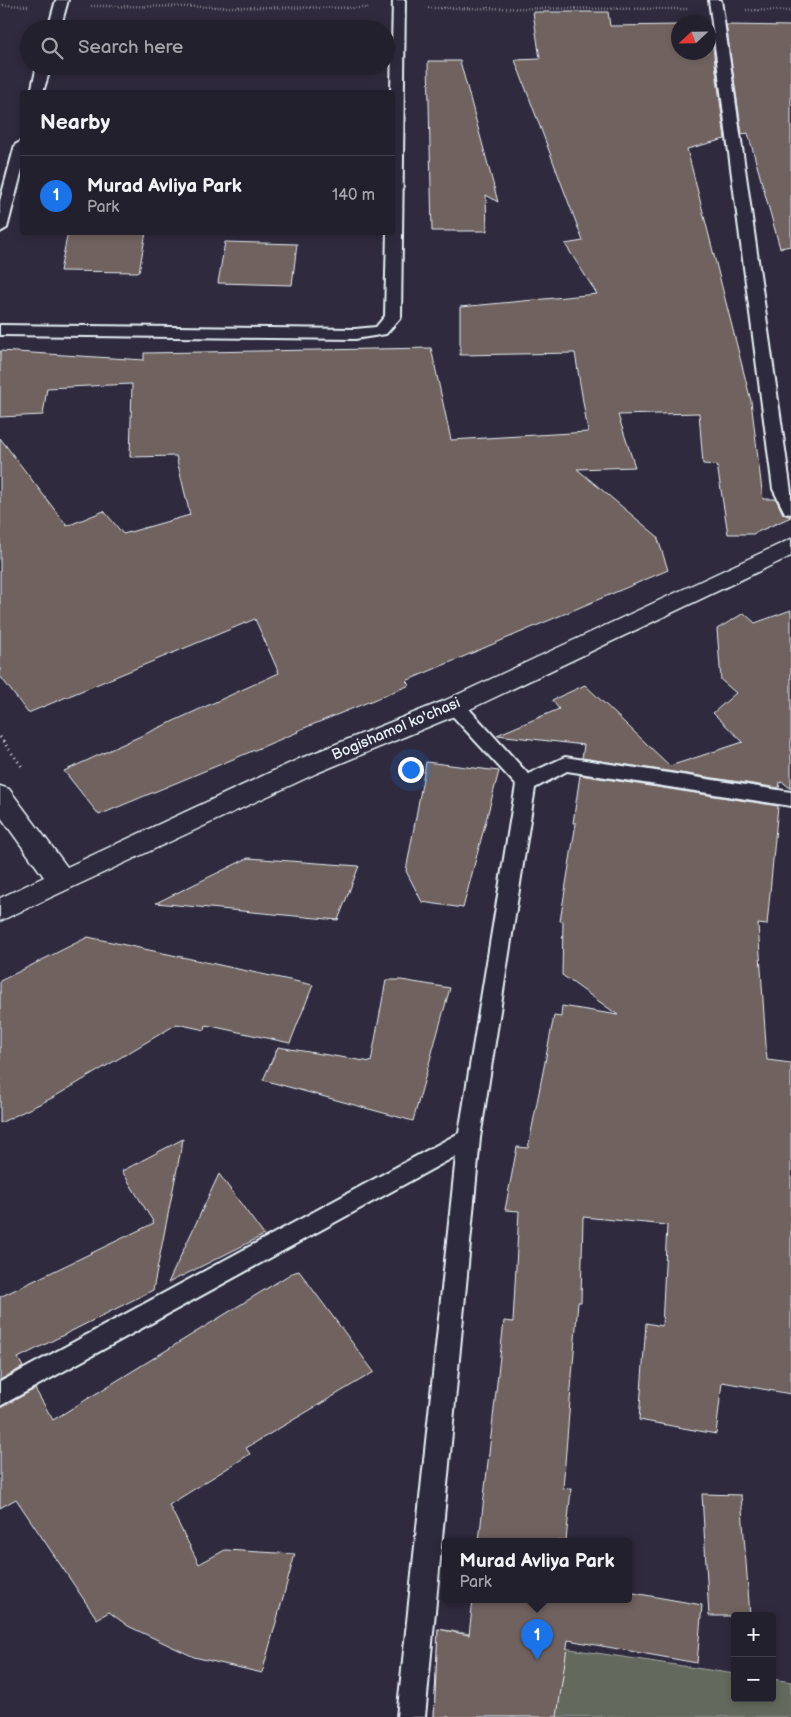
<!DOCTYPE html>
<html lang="en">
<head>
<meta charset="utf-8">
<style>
	:root { --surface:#23202e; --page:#2f2d3a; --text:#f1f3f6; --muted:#a3a3aa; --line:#403e4a; --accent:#1a73e8 }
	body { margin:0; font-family:"Balsamiq Sans",sans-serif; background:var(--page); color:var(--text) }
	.controls { position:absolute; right:15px; bottom:15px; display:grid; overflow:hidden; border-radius:5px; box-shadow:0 2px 8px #0003 }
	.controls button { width:45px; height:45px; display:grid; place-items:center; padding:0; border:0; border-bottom:1px solid var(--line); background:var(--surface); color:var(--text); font:25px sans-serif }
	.compass { position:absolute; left:671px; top:15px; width:45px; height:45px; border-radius:50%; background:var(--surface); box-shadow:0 2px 8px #0003; rotate:248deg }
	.you { position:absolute; left:410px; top:769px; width:18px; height:18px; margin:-12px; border:4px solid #fff; border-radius:50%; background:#1a73e8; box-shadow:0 0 0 8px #1a73e833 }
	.badge { display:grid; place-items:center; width:32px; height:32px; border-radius:50%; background:var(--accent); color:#fff; font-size:16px; font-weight:700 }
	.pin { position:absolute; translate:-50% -41px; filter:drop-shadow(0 1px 2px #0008) }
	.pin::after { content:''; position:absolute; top:26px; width:18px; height:15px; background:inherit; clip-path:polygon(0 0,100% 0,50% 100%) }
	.popup { position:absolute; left:442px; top:1538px; width:190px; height:65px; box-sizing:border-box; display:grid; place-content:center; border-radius:5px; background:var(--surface); filter:drop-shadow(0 1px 4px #0005); font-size:16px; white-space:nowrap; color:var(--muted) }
	.popup b { font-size:19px; color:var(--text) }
	.popup::after { content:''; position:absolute; left:50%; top:100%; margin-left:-10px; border:10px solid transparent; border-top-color:var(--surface) }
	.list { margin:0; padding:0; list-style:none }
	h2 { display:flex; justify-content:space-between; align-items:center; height:65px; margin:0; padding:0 20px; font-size:21px }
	h2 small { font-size:16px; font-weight:400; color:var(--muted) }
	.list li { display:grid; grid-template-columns:32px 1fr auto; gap:15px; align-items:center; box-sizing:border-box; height:80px; padding:0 20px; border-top:1px solid var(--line) }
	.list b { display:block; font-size:19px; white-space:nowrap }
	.list p { margin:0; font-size:16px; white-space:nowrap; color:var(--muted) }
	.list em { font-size:16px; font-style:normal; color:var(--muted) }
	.icon { flex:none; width:28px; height:28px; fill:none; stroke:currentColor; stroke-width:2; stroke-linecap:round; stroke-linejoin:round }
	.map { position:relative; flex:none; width:791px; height:1717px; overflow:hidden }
	.search { position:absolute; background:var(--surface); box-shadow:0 2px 8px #0003; left:20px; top:20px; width:375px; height:55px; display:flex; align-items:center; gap:12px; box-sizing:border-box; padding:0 18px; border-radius:28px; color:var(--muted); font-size:19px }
	.panel { position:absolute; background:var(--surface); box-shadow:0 2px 8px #0003; left:20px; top:90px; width:375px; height:145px; border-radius:5px }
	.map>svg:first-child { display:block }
	.green { fill:#64695b; stroke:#a6adaa }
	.building { fill:#70625e; stroke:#e8f1f8 }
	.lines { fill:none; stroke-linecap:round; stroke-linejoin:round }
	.service-casing { stroke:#e8f1f8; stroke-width:4 }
	.minor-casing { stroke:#e8f1f8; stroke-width:3 }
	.path-far1 { stroke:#e8f1f8; stroke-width:2.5; stroke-dasharray:0.5 2.5; stroke-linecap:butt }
	.path { stroke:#e8f1f8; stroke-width:3; stroke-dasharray:1 4; stroke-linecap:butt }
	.service { fill:#2f2a3d; fill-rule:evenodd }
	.minor { fill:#2f2a3d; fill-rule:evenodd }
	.labels { text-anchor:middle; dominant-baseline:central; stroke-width:4.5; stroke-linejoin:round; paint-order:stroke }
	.street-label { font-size:15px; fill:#e8f1f8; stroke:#2f2a3d }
</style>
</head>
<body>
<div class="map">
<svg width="791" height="1717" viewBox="0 0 791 1717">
	<rect width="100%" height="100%" fill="#2f2a3d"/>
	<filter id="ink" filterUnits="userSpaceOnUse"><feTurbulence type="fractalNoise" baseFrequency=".02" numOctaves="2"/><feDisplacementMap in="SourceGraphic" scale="10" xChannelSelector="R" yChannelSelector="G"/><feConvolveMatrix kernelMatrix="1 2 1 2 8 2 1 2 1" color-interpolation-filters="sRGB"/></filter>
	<g filter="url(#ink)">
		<path class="green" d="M438,1629L735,1674V1698H772V1679L791,1682V1717H434Z"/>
		<g class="building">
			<path d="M533,12H608L610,26L678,25V52H708V25H710L725,139L687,149L751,401L763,499H776L783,514L791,517L753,534H728L717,465L703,464L699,413L618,415L635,467L577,469L657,536L668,570L406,681L410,685L297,731L298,732L99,815L64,771L279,673L255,619L28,713L0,676V438L67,526L104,511L123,534L190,515L176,456L130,457L132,384L47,388L43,415L0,417V351L144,360V353L431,348L451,440L588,432L575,353L460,355V307L597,294L565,244L583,241L515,60L540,59Z"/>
			<path d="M726,25L791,26V246L780,248L748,133L742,134Z"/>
			<path d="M428,61H460L498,202L486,195L487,231H432Z"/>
			<path d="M68,232H146L139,272L60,271Z"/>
			<path d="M225,242L297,244L292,285L218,283Z"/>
			<path d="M791,610V789L784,783L780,782L779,788L582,758L584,745L497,735L559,709L552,700L585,685L670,766L743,742L713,713L736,693L721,680L717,629L744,613L755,623Z"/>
			<path d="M426,762L499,771L463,908L422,902L406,871Z"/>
			<path d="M580,775L778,806L767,925L758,924L767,1060L791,1063V1394L722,1382L716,1434L639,1420L646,1323L662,1326L667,1225L583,1217L581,1302H578L563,1488L571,1489L566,1541H479L504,1321L513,1322L519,1211L505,1210L517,1147L528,1148L554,1016L561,1017L562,1006L618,1015L562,975L563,921H560L576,823H573Z"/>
			<path d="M248,858L359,866L338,920L156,903Z"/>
			<path d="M88,937L313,985L290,1043L206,1025L205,1030L177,1024L54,1097L0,1123V981Z"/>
			<path d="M386,980H401L450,988L413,1121L263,1080L278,1047L371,1062Z"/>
			<path d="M183,1139L153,1290L18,1358L23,1367L0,1380V1297L154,1223L122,1171Z"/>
			<path d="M219,1174L264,1235L168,1283Z"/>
			<path d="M299,1271L374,1372L246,1448L250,1454L169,1505L199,1564L225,1550L295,1554L262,1673L194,1657L128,1626L109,1612L97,1619L16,1499L0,1508V1408L35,1389L53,1420L292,1273Z"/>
			<path d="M702,1494L741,1495L750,1616H709Z"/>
			<path d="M628,1592L702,1605L697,1663L568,1640L557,1717H434L438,1629L469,1635L473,1599H628Z"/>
		</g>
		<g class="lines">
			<defs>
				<g id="service">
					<path d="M56,0H68L60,29H48Z"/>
					<path d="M393,0H405L401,317L386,334L355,339L0,335V325L355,329L376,327L385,316L387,232H392V92H391Z"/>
					<path d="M709,0H721L791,492V514L785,513L773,489Z"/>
					<path d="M37,66H51L43,92H31Z"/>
					<path d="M22,141V170L7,228L0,232V201L15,145Z"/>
					<path d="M455,700L462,701L528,774L565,757L791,792V806L567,771L535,788L480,1138L425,1717H397L456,1156L0,1406V1382L459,1133L516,785L448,711L446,706L448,701Z"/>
				</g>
				<path id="minor" d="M791,539V556L464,712L317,773L0,921V898L44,877L0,816V786L9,789L67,867L299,759L446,700Z"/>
			</defs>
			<use href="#service" class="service-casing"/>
			<use href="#minor" class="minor-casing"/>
			<g class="path-far1">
				<path d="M0,5L29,6"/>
				<path d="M91,6L369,8"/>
				<path d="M428,8L687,9"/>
				<path d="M746,10L791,11"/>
			</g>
			<path class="path" d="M0,737L23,768"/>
			<use href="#service" class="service"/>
			<use href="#minor" class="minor"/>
		</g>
	</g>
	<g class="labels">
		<g class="street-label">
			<text transform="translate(396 729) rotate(-23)">Bogishamol ko'chasi</text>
		</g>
	</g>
</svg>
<div class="controls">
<button>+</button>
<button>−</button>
</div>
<svg class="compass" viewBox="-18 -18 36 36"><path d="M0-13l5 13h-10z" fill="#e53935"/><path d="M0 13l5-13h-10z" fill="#a3a3aa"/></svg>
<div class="you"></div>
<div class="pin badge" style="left:537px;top:1660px">1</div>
<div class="popup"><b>Murad Avliya Park</b>Park</div>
<div class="search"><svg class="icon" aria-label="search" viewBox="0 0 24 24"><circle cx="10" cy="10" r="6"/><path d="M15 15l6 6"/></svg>Search here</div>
<section class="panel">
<h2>Nearby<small></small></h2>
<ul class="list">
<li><span class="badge">1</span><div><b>Murad Avliya Park</b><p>Park</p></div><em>140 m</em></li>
</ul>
</section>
</div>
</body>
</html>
